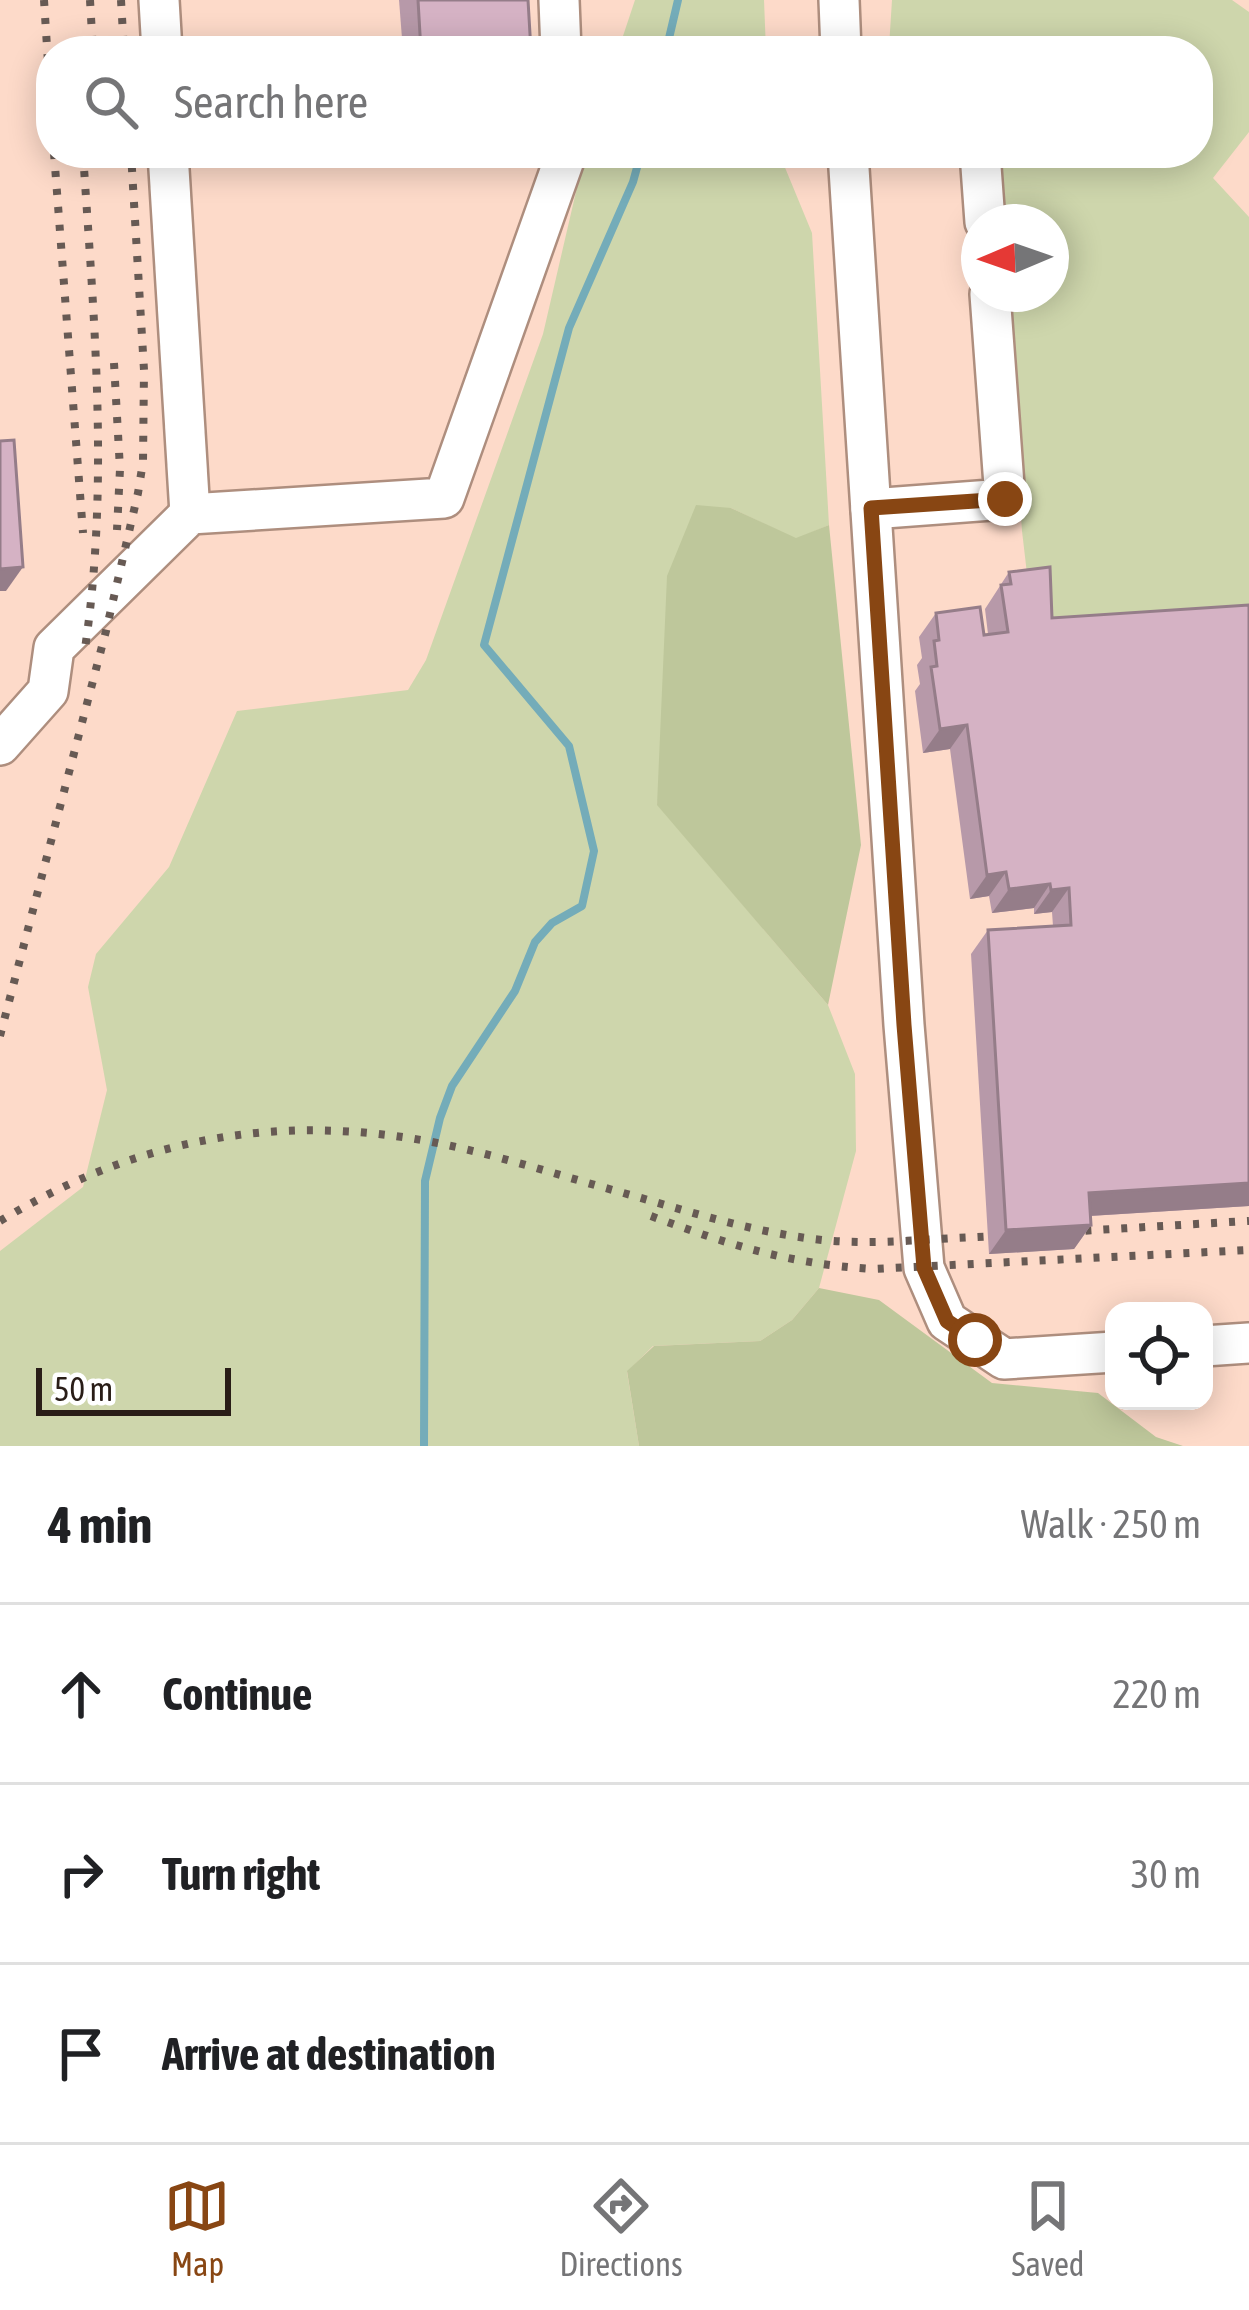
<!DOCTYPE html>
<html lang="en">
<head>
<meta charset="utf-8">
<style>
	:root { --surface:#fff; --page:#f2f2f2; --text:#202124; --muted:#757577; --line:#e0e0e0; --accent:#884613 }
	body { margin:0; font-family:"Asap Condensed",sans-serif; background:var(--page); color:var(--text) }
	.controls { position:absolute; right:36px; bottom:36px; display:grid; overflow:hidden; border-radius:24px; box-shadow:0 6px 30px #0003 }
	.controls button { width:108px; height:108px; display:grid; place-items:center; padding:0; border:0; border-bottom:3px solid var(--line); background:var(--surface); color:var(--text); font:60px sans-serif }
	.compass { position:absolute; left:961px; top:204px; width:108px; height:108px; border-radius:50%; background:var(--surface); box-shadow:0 6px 30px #0003; rotate:268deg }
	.scale { position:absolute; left:36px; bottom:30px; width:195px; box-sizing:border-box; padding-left:12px; border:6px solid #291d17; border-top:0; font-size:33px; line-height:42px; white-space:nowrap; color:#291d17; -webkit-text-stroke:9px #fff; paint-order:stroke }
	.stop { position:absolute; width:36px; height:36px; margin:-27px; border:9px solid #884613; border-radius:50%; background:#fff }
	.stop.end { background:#884613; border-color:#fff; box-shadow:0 3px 12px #0008 }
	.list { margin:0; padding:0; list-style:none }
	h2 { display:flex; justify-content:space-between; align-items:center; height:156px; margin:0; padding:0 48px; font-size:51px }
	h2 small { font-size:39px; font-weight:400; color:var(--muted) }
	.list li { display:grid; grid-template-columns:78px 1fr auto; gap:36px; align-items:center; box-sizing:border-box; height:180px; padding:0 48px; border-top:3px solid var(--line) }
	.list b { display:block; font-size:45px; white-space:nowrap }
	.list em { font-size:39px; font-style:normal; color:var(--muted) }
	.icon { flex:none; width:66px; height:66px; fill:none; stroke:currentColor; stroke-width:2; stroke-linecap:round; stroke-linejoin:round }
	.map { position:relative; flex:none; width:1249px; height:1446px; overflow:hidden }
	.search { position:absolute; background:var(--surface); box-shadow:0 6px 30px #0003; left:36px; right:36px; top:36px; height:132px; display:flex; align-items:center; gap:30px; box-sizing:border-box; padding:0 42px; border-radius:48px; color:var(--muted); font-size:45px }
	.sheet { height:696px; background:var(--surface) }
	nav { display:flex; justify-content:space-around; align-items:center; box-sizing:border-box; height:168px; border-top:3px solid var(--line); background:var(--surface); font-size:33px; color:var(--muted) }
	nav a { display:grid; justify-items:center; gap:6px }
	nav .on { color:var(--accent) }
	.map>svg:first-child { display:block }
	.built { fill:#fddac9; fill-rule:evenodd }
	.green { fill:#ced6ac }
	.forest { fill:#bec79b }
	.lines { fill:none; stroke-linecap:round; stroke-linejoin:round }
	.stream { stroke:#74acb9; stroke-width:8 }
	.minor-casing { stroke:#ae8e7e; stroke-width:44 }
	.minor { stroke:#fff; stroke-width:39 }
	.rail { stroke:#675a54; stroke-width:8; stroke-dasharray:6 12; stroke-linecap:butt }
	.wall { fill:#b799a9 }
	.shaded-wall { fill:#957d89 }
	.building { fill:#d5b2c4; stroke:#957d89; stroke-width:3 }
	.route { stroke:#884613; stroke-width:15 }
</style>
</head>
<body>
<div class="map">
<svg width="1249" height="1446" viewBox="0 0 1249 1446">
	<rect width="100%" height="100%" fill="#fbece5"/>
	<path class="built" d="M0,0H1249V1446H0ZM51,51H1198V153H51ZM979,222H1051V294H979ZM1114,1311H1204V1401H1114Z"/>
	<g class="green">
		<path d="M635,0H764L766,51H618Z"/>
		<path d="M892,0H1232L1249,12V132L1213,178L1249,217V628L1035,642L1022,531L1006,294H1051V222H1001L996,153H1198V51H912L889,47Z"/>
		<path d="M585,153H779L812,233L829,525L796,539L731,508L657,804L828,1005L855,1074L856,1151L819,1288L792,1320L760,1341L653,1346L627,1372L639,1446H0V1251L83,1187L107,1090L88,987L96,954L169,867L237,711L408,690L426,660L543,334Z"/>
	</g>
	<g class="forest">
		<path d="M696,505L731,508L796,538L829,525L861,845L828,1005L657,805L667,576Z"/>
		<path d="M819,1288L879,1300L992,1383L1098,1393L1156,1437L1183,1446H639L627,1371L654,1346L760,1341L792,1320Z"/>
	</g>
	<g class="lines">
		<g class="stream">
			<path d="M666,51L678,0"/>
			<path d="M424,1446L425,1181L440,1118L452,1086L515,991L535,942L552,923L582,906L594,851L569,746L484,645L569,328L633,182L641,153"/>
		</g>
		<defs>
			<g id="minor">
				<path d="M159,0L162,51"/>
				<path d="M559,0L561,51"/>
				<path d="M839,0L841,51"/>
				<path d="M168,153L190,514"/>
				<path d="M848,153L904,1025L924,1268L947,1321L1004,1359L1114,1352"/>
				<path d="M980,153L985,222"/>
				<path d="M871,509L1005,499L990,294"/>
				<path d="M0,745L48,691L54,648L190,514L444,498L564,160V153"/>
				<path d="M1204,1346L1249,1343"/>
			</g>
		</defs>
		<use href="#minor" class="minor-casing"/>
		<use href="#minor" class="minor"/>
		<g class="rail">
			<path d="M44,0L51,109"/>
			<path d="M90,0L93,51"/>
			<path d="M121,0L124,51"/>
			<path d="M54,153L83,533"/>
			<path d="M83,153C94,321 110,487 84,655"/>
			<path d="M114,363L120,469L117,530"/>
			<path d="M0,1036L106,631L138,493L143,462L144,370L131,153"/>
			<path d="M651,1216C729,1245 789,1264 873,1269L1249,1250"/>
			<path d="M0,1221C128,1144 260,1115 409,1138C480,1149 550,1173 620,1192C684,1210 748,1231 814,1239C868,1246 923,1239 977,1237C1068,1232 1158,1226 1249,1221"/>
		</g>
	</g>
	<g class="wall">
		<path d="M399,0H528L531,51H403Z"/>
		<path d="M1009,572L1052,618L1249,605V1206L1090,1216L1091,1225L1074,1249L989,1254L971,954L988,930L1053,926L1052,912L1034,914V908L992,913L989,896L970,899L950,749L923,753L915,691L920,684L917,665L922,658L919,637L936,613L984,635L988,634L985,609Z"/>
	</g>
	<g class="shaded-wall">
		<path d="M23,567L6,591H0V569Z"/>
		<path d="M967,725L950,749L923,753L940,729Z"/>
		<path d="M1006,872L989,896L970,899L987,875Z"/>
		<path d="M1050,884L1034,908L992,913L1009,889Z"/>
		<path d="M1069,888L1052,912L1034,914L1051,890Z"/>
		<path d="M1249,1183V1206L1072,1217L1089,1193Z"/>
		<path d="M1091,1225L1074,1249L989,1254L1006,1230Z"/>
	</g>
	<g class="building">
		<path d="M418,0H528L531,51H421Z"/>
		<path d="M14,440L23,567L0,569V441Z"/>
		<path d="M1050,567L1052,618L1249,605V1183L1089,1193L1091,1225L1006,1230L988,930L1071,925L1069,888L1051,890L1050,884L1009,889L1006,872L987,875L967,725L940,729L931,667L937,666L934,641L939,640L936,613L980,607L984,635L1008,632L1001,585L1011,584L1009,572Z"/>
	</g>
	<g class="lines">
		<path class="route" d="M975,1340L947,1321L924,1268L904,1025L871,508L1005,499"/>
	</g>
</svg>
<div class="controls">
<button><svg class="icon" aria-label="locate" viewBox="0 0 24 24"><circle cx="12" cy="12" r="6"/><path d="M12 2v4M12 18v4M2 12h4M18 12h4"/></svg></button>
</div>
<svg class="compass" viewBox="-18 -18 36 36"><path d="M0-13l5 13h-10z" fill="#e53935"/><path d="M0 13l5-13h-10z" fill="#757577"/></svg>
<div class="scale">50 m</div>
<div class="stop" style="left:975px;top:1340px"></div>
<div class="stop end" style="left:1005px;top:499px"></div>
<div class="search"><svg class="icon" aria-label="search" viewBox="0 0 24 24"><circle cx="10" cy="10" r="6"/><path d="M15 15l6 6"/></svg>Search here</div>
</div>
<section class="sheet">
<h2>4 min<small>Walk · 250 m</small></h2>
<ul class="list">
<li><svg class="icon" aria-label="ahead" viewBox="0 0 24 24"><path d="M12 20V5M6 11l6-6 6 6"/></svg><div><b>Continue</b></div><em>220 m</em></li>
<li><svg class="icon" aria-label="right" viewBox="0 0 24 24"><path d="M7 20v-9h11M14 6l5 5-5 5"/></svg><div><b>Turn right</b></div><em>30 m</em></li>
<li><svg class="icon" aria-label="arrive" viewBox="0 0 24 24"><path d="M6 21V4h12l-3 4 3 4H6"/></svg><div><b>Arrive at destination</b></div></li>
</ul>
</section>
<nav>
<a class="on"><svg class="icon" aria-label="map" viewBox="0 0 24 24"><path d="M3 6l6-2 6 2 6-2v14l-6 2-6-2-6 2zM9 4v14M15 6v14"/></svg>Map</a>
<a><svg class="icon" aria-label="directions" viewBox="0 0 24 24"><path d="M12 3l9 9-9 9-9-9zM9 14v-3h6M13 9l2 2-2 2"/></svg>Directions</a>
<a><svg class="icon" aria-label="saved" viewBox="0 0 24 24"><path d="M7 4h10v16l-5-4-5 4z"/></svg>Saved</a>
</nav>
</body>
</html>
